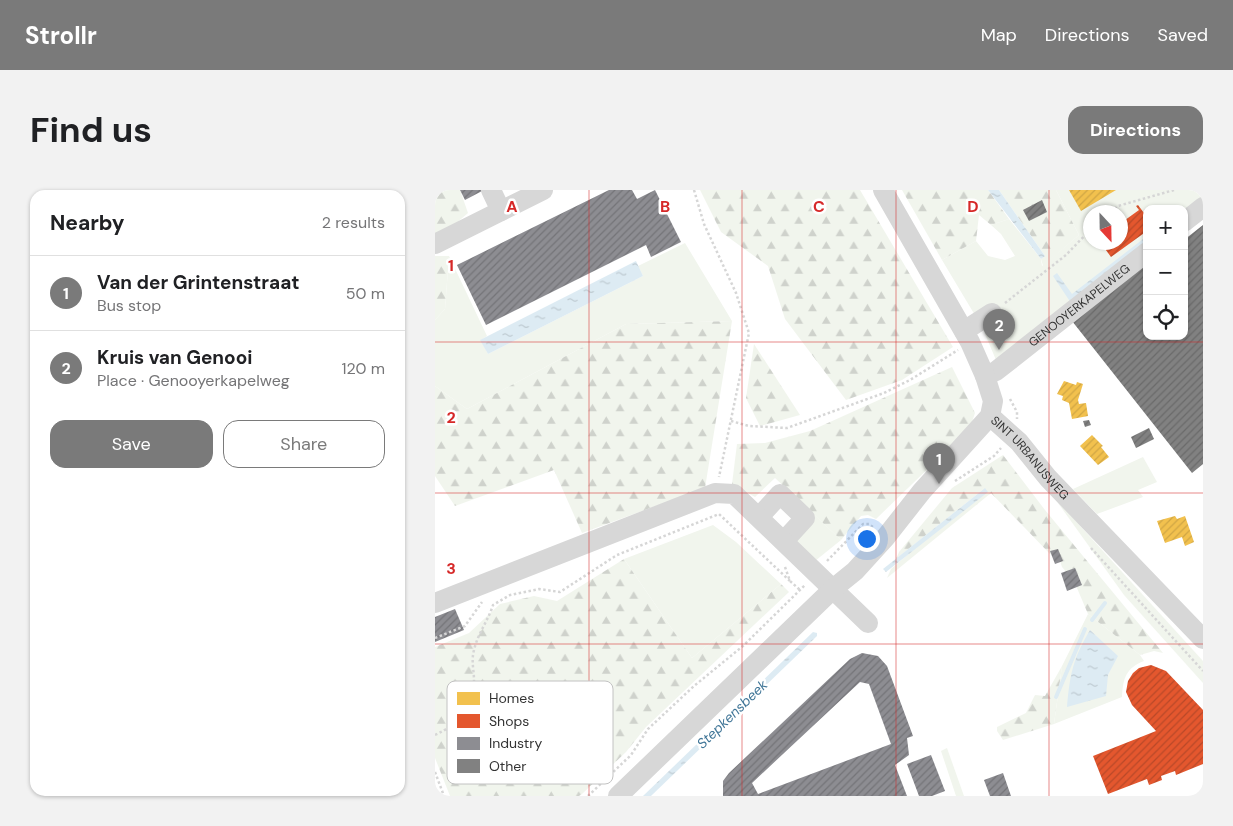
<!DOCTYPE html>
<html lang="en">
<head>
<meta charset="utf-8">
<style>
	:root { --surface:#fff; --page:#f2f2f2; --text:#202124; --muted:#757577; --line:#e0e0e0; --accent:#7a7a7a }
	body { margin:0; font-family:"DM Sans",sans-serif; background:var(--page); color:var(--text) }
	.controls { position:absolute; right:15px; top:15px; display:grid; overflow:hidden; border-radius:10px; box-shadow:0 1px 4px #0004 }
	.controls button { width:45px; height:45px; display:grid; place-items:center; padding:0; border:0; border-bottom:1px solid var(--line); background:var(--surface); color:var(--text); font:25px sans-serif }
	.compass { position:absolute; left:648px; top:15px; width:45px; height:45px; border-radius:50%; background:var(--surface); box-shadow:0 1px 4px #0004; rotate:158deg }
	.you { position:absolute; left:431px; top:348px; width:18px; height:18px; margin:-12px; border:4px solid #fff; border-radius:50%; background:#1a73e8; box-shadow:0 0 0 8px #1a73e833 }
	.badge { display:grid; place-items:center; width:32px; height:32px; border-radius:50%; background:var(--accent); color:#fff; font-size:16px; font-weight:700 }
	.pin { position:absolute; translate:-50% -41px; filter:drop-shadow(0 1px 2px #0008) }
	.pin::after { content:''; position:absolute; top:26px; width:18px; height:15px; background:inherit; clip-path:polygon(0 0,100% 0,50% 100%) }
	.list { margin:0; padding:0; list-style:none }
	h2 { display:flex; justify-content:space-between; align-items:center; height:65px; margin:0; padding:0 20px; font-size:21px }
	h2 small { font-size:16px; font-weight:400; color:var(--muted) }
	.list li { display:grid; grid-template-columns:32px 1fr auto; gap:15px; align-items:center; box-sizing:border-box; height:75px; padding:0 20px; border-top:1px solid var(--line) }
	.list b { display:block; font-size:19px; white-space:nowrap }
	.list p { margin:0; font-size:16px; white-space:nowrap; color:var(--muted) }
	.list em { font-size:16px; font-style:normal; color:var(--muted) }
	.actions { display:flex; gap:10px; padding:15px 20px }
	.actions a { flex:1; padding:11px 0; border:1px solid var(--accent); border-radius:15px; text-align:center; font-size:18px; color:var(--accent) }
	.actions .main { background:var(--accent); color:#fff }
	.icon { flex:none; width:28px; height:28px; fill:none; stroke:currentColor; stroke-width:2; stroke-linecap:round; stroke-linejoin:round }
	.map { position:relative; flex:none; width:768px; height:606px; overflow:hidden; border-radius:15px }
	header { display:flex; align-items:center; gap:30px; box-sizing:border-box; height:70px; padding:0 25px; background:var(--accent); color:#fff }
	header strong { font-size:24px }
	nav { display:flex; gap:28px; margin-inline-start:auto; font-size:18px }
	.intro { display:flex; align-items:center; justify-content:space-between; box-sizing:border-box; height:120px; padding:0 30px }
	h1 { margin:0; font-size:35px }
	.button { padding:12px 22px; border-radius:15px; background:var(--accent); color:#fff; font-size:18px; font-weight:700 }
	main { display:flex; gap:30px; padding:0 30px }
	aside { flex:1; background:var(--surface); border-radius:15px; box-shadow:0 1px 4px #0004 }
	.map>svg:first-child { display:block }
	.green { fill:#f1f5ed; fill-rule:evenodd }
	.forest { fill:url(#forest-firs) }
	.water { fill:url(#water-ripples) }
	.homes { fill:url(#homes-hatch) }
	.shops { fill:url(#shops-hatch) }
	.industry { fill:url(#industry-hatch); fill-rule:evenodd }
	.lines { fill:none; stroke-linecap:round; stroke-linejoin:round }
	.stream { stroke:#ddebf3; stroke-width:4 }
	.building { fill:url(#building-hatch) }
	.path { stroke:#d6d6d6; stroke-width:2.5; stroke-dasharray:2.5 2.5; stroke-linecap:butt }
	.minor { stroke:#d7d7d7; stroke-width:20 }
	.grid { fill:none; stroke:#d62828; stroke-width:1; stroke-opacity:0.55 }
	.labels { text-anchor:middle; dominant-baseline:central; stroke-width:5; stroke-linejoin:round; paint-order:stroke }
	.street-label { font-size:12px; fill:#333; stroke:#fff }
	.water-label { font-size:14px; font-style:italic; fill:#3f7597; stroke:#fff }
	.key { fill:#fff; stroke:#c2c2c2; stroke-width:1 }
	.key-label { font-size:14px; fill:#333 }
	.grid-label { font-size:16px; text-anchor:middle; font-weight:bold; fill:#d62828; stroke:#fff; stroke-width:5; stroke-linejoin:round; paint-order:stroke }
</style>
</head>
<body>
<header>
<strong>Strollr</strong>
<nav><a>Map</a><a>Directions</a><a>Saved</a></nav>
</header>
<div class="intro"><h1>Find us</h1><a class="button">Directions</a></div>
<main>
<aside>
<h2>Nearby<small>2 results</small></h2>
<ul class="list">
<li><span class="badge">1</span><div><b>Van der Grintenstraat</b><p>Bus stop</p></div><em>50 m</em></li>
<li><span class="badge">2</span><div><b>Kruis van Genooi</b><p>Place · Genooyerkapelweg</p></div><em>120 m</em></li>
</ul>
<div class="actions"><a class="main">Save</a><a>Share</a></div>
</aside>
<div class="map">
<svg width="768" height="606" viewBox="0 0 768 606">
	<defs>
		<pattern id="forest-firs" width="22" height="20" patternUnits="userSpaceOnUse" patternTransform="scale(1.25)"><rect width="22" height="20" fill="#f1f5ed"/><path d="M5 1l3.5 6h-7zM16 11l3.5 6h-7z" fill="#cfd2cc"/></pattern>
		<pattern id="water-ripples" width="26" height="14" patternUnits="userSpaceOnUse" patternTransform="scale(1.25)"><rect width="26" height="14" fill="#ddebf3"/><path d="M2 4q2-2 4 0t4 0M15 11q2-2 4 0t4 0" fill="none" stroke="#becad1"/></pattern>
		<pattern id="homes-hatch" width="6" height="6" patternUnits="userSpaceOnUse" patternTransform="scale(1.25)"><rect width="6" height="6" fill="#f2c14e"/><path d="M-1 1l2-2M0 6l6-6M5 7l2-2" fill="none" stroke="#d0a645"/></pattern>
		<pattern id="shops-hatch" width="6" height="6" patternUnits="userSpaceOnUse" patternTransform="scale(1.25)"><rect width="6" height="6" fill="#e4572e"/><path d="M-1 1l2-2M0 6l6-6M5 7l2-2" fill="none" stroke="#b94928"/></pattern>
		<pattern id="industry-hatch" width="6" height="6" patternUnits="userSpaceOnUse" patternTransform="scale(1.25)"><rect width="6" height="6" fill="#8d8d92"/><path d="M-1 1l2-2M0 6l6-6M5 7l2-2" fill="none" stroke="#747478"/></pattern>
		<pattern id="building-hatch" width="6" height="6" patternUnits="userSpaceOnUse" patternTransform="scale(1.25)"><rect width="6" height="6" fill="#818181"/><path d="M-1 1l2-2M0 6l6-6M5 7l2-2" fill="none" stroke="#6a6a6a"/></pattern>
	</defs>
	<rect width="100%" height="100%" fill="#fff"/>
	<g class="green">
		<path d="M621,0H768V12L749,19H712V56L561,170L547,137L507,70L541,51L553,66L570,70L580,66L566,44L556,35L574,29L606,69L607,76L644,45ZM656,22H686V52H656Z"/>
		<path d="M250,53L297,131L191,134L32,219L0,196V130L10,119L14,66L52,146L46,150L53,164L208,86L203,76Z"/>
		<path d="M708,267L722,292L703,300L708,307L662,324L638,299Z"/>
		<path d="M618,306L768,471V493L689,405Z"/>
		<path d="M369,315L406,350L380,371L360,351Z"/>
		<path d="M278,335L301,352L346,394L257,468L189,369Z"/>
		<path d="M653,424L705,465L709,471C691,478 688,488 687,507L619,534L627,476ZM655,440L682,466L673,485Z"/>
		<path d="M512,558L529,606H521L506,561Z"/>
	</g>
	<g class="forest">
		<path d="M0,0H25L33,23L18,36L0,45Z"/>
		<path d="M265,0H425L518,157L467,190L411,210L350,129L333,76L286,42Z"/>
		<path d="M467,0H553L574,29L556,35L544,25L541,51L507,70Z"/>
		<path d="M564,0H621L644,45L608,76L606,69L610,66Z"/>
		<path d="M0,66H14L10,119L0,130Z"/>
		<path d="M297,131L270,298L147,343L119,280L20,316L0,286V196L32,219L191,134Z"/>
		<path d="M319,154L365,225L325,236L311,208Z"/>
		<path d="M517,177L540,223L535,238L441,329L433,325L426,326L406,350L340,288L320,307L297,294L302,254L330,253L375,241Z"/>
		<path d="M568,265L610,320L728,463L719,461L705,465L653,424L639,391L627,377L622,362L615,364L556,303L452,388L456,379L550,298L461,369L464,362L517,298Z"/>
		<path d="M189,369L257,468L346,394L354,402L211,537L191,562L147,604L144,606H15L0,568V457L34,443L65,414L99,406L122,411Z"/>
		<path d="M627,476L619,534L568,550L562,541V537L591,523L600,505L610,506Z"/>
	</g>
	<g class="water">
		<path d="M553,0H564L610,66L606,69Z"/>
		<path d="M712,46V53L636,113L618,86L622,83L637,104Z"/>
		<path d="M201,71L208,86L53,164L45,150Z"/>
		<path d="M550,298L553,302L451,382L448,379Z"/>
		<path d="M655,440L683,466L673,485L671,506L632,517C635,483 638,469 655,440Z"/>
		<path d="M378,442L382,443V446L216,606H208Z"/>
	</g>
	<g class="homes">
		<path d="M634,0H681L646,21Z"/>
		<path d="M629,191L641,195L642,192L648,194L643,210L644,214L651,213L653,226L637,229L634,213L627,210L628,206L622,204Z"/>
		<path d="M657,245L668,256L666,257L674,267L663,275L645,256Z"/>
		<path d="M740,326L742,329L750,326L759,352L750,356L747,347L730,353L722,331Z"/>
	</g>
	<g class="shops">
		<path d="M703,15L712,27V41L676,67L665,52H686V33L704,20L701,16Z"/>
		<path d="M716,475L731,481L768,520V574L741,585L740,581L726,586L727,590L714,595L712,589L673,604L658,566L721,541L697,515L691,502L693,491L698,483L704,478Z"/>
	</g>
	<g class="industry">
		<path d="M25,0H49L30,10Z"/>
		<path d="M174,0H197L202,9L220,0L246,52L216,67L211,55L51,135L22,75Z"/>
		<path d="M623,359L628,371L620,374L615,361Z"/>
		<path d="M640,378L647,395L632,401L626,383Z"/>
		<path d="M20,419L29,440L0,452V427Z"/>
		<path d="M427,463L443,466L452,476L478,546L472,548L474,565L460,575L472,606H288V591L294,583L415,469ZM425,492L434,494L456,554L323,604L317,593Z"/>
		<path d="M496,565L510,601L497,606H484L472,574Z"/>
		<path d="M568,583L576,606H555L549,590Z"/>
	</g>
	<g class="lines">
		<g class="stream">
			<path d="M657,430L670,413"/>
			<path d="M621,507L650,439"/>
		</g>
	</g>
	<g class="building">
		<path d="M607,10L612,22L594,31L588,20Z"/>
		<path d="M768,35V274L757,283L637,131L712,72V146H749V50Z"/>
		<path d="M654,230L656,235L650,237L648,231Z"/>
		<path d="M714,238L719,249L701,258L696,247Z"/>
	</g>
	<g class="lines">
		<g class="path">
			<path d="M259,0L269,34L301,103L314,143L284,287"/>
			<path d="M676,22L683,16L739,0"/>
			<path d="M570,113L631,65L656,39"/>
			<path d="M575,209L582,222V229"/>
			<path d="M296,231L314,236L352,238L449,203L475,190L523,160"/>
			<path d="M520,291L559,266L566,258"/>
			<path d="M656,358L768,481"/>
			<path d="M392,371L428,334H434L439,338"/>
			<path d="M350,377L355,391L365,400"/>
			<path d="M0,448L30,436L47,412"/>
			<path d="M0,545C25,533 40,519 39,490C39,480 36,471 39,460C43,443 53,431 58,415L75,405L104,399L125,402L182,365L284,324L355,391"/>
			<path d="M0,582L9,606"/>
			<path d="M153,606L196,565L213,539L259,496L308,456L370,395"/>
		</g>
		<g class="minor">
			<path d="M66,21L108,0"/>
			<path d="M749,32L768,17"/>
			<path d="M0,54L66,21L56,0"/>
			<path d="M529,141L557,123"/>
			<path id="s1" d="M550,186L561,181L712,62"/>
			<path id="s2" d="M555,226L584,252L613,288L768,449"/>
			<path d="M324,327L345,304L370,328L349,351"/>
			<path d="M0,413L280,303L299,304L433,433"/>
			<path d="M183,606L399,398L420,381L450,348L487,301L555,226L558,211L550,186L535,152L448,0"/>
		</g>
	</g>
	<path class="grid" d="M154,0V606M307,0V606M461,0V606M614,0V606M0,152H768M0,303H768M0,454H768"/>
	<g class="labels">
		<g class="street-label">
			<text stroke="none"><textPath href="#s1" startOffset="118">GENOOYERKAPELWEG</textPath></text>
			<text stroke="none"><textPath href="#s2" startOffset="58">SINT URBANUSWEG</textPath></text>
		</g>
		<g class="water-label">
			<text transform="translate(297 524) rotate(-44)">Stepkensbeek</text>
		</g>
	</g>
	<rect x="12" y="491" width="166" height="103" rx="8" class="key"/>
	<rect x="22" y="502" width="23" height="13" fill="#f2c14e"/>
	<rect x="22" y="524" width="23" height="14" fill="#e4572e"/>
	<rect x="22" y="547" width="23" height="13" fill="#8d8d92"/>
	<rect x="22" y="569" width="23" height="14" fill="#818181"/>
	<g class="key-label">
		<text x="54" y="513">Homes</text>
		<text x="54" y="536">Shops</text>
		<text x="54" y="558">Industry</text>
		<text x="54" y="581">Other</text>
	</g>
	<g class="grid-label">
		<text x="77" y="22">A</text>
		<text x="230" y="22">B</text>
		<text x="384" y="22">C</text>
		<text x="538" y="22">D</text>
		<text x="16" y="81">1</text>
		<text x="16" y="233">2</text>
		<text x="16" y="384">3</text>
	</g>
</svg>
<div class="controls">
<button>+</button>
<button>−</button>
<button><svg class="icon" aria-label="locate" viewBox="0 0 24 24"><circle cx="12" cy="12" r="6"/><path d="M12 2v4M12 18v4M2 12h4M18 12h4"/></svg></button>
</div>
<svg class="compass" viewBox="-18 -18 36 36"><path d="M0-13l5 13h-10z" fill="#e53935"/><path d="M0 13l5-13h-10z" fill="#757577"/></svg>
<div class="you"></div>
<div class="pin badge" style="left:504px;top:294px">1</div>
<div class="pin badge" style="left:564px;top:160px">2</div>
</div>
</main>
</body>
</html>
